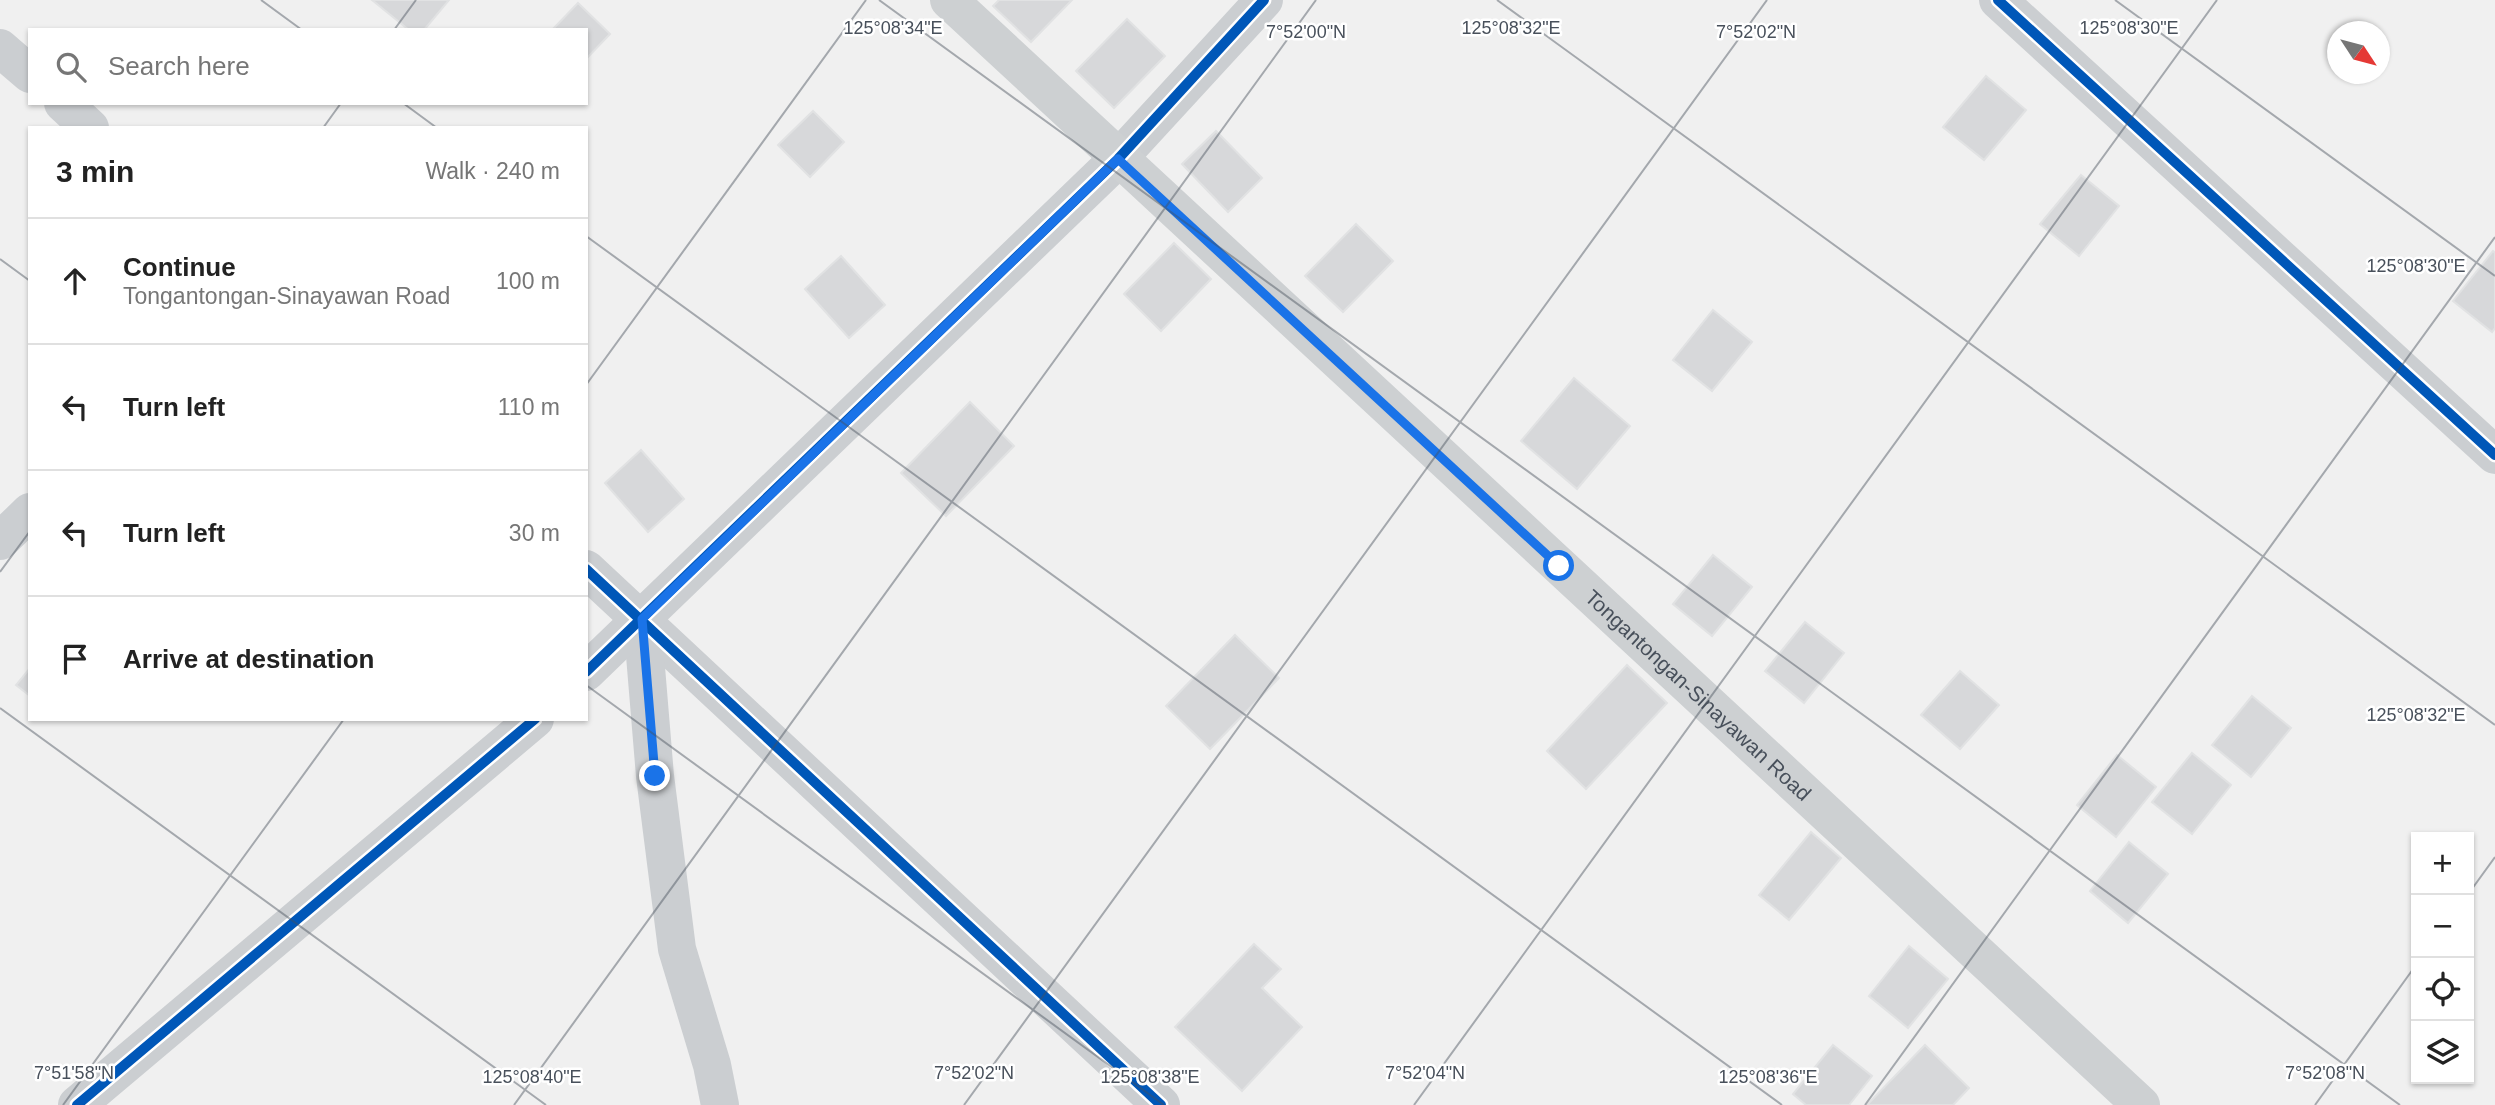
<!DOCTYPE html>
<html lang="en">
<head>
<meta charset="utf-8">
<style>
	:root { --surface:#fff; --page:#f2f2f2; --text:#222; --muted:#767676; --line:#e0e0e0 }
	body { margin:0; font-family:Helvetica,sans-serif; background:var(--page); color:var(--text) }
	.controls { position:absolute; right:21px; bottom:21px; display:grid; overflow:hidden; border-radius:0px; box-shadow:0 2px 5px #0004 }
	.controls button { width:63px; height:63px; display:grid; place-items:center; padding:0; border:0; border-bottom:2px solid var(--line); background:var(--surface); color:var(--text); font:35px sans-serif }
	.compass { position:absolute; left:2327px; top:21px; width:63px; height:63px; border-radius:50%; background:var(--surface); box-shadow:0 2px 5px #0004; rotate:126deg }
	.stop { position:absolute; width:21px; height:21px; margin:-16px; border:5px solid #1a73e8; border-radius:50%; background:#fff }
	.stop.end { background:#1a73e8; border-color:#fff; box-shadow:0 2px 7px #0008 }
	.list { margin:0; padding:0; list-style:none }
	h2 { display:flex; justify-content:space-between; align-items:center; height:91px; margin:0; padding:0 28px; font-size:30px }
	h2 small { font-size:23px; font-weight:400; color:var(--muted) }
	.list li { display:grid; grid-template-columns:46px 1fr auto; gap:21px; align-items:center; box-sizing:border-box; height:126px; padding:0 28px; border-top:2px solid var(--line) }
	.list b { display:block; font-size:26px; white-space:nowrap }
	.list p { margin:0; font-size:23px; white-space:nowrap; color:var(--muted) }
	.list em { font-size:23px; font-style:normal; color:var(--muted) }
	.icon { flex:none; width:38px; height:38px; fill:none; stroke:currentColor; stroke-width:2; stroke-linecap:round; stroke-linejoin:round }
	.map { position:relative; flex:none; width:2495px; height:1105px; overflow:hidden }
	.search { position:absolute; background:var(--surface); box-shadow:0 2px 5px #0004; left:28px; top:28px; width:560px; height:77px; display:flex; align-items:center; gap:18px; box-sizing:border-box; padding:0 24px; border-radius:0px; color:var(--muted); font-size:26px }
	.panel { position:absolute; background:var(--surface); box-shadow:0 2px 5px #0004; left:28px; top:126px; width:560px; height:595px; border-radius:0px }
	.map>svg:first-child { display:block }
	.building { fill:#d7d8da; stroke:#e1e2e3; stroke-width:2 }
	.lines { fill:none; stroke-linecap:round; stroke-linejoin:round }
	.minor { stroke:#cbced1; stroke-width:38 }
	.secondary { stroke:#cdd0d2; stroke-width:38 }
	.cycleway-casing { stroke:#fff; stroke-width:15 }
	.cycleway { stroke:#0057b8; stroke-width:10 }
	.route { stroke:#1a73e8; stroke-width:9 }
	.ticks { fill:none; stroke:#48505b; stroke-width:2; stroke-opacity:0.45 }
	.labels { text-anchor:middle; dominant-baseline:central; stroke-width:5; stroke-linejoin:round; paint-order:stroke }
	.street-label { font-size:21px; fill:#48505b; stroke:#fff }
	.ticks-label { font-size:18px; text-anchor:middle; fill:#48505b; stroke:#fff; stroke-width:5; stroke-linejoin:round; paint-order:stroke }
</style>
</head>
<body>
<div class="map">
<svg width="2495" height="1105" viewBox="0 0 2495 1105">
	<rect width="100%" height="100%" fill="#f0f0f0"/>
	<g class="building">
		<path d="M372,0H449L424,30H409Z"/>
		<path d="M999,0H1072L1031,42L993,6Z"/>
		<path d="M578,3L610,34L586,59V30H552Z"/>
		<path d="M1127,19L1165,56L1114,108L1076,71Z"/>
		<path d="M1986,76L2026,110L1984,160L1943,127Z"/>
		<path d="M813,111L844,142L810,177L778,145Z"/>
		<path d="M1216,131L1262,178L1228,212L1182,164Z"/>
		<path d="M2081,175L2119,206L2079,256L2040,224Z"/>
		<path d="M1356,224L1393,261L1343,312L1305,276Z"/>
		<path d="M1174,243L1211,279L1161,331L1124,294Z"/>
		<path d="M2493,251L2495,253V328L2492,332L2453,301Z"/>
		<path d="M841,256L885,305L849,338L805,289Z"/>
		<path d="M1713,310L1752,342L1712,391L1673,360Z"/>
		<path d="M1574,378L1630,426L1577,489L1521,441Z"/>
		<path d="M970,402L1014,446L946,516L901,473Z"/>
		<path d="M641,450L684,499L648,532L605,483Z"/>
		<path d="M1713,555L1752,587L1712,636L1673,604Z"/>
		<path d="M1805,622L1844,653L1804,703L1765,671Z"/>
		<path d="M1235,635L1279,678L1210,749L1166,706Z"/>
		<path d="M1627,665L1667,703L1586,789L1547,751Z"/>
		<path d="M30,668V696L16,685Z"/>
		<path d="M1960,671L1999,705L1960,749L1921,715Z"/>
		<path d="M2252,696L2291,728L2251,777L2212,745Z"/>
		<path d="M2192,753L2231,785L2192,834L2152,802Z"/>
		<path d="M2117,755L2156,787L2116,837L2077,805Z"/>
		<path d="M1811,832L1841,858L1789,920L1759,895Z"/>
		<path d="M2129,842L2168,874L2128,923L2090,891Z"/>
		<path d="M1254,944L1281,969L1262,988L1302,1027L1242,1091L1175,1027Z"/>
		<path d="M1909,946L1948,979L1908,1028L1869,996Z"/>
		<path d="M1833,1045L1872,1076L1849,1105H1806L1793,1094Z"/>
		<path d="M1925,1045L1969,1088L1953,1105H1867Z"/>
	</g>
	<g class="lines">
		<g class="minor">
			<path d="M1998,0L2495,455"/>
			<path d="M0,48L30,74"/>
			<path d="M63,103L90,128"/>
			<path d="M0,541L30,512"/>
			<path d="M586,569L1161,1105"/>
			<path d="M642,619L655,776L677,949L712,1065L720,1105"/>
			<path d="M586,672L1118,159L1264,0"/>
			<path d="M77,1105L535,719"/>
		</g>
		<path class="secondary" id="s1" d="M949,0L2141,1105"/>
		<defs>
			<g id="cycleway">
				<path d="M1998,0L2495,455"/>
				<path d="M586,569L1161,1105"/>
				<path d="M586,672L1118,159L1264,0"/>
				<path d="M77,1105L535,719"/>
			</g>
		</defs>
		<use href="#cycleway" class="cycleway-casing"/>
		<use href="#cycleway" class="cycleway"/>
	</g>
	<g class="lines">
		<path class="route" d="M655,776L642,619L1118,159L1559,566"/>
	</g>
	<path class="ticks" d="M261,0L302,30M879,0L2400,1105M1497,0L2495,725M2115,0L2495,276M394,30L416,0M403,103L437,128M323,128L341,103M586,236L1782,1105M0,259L30,281M586,385L866,0M0,572L30,531M586,685L1164,1105M0,708L546,1105M2469,893L2495,857M63,1105L344,719M514,1105L1316,0M964,1105L1767,0M1414,1105L2217,0M1865,1105L2495,237M2315,1105L2416,965"/>
	<g class="labels">
		<g class="street-label">
			<text stroke="none"><textPath href="#s1" startOffset="1022">Tongantongan-Sinayawan Road</textPath></text>
		</g>
	</g>
	<g class="ticks-label">
		<text x="893" y="34">125°08'34"E</text>
		<text x="2129" y="34">125°08'30"E</text>
		<text x="1511" y="34">125°08'32"E</text>
		<text x="1306" y="38">7°52'00"N</text>
		<text x="1756" y="38">7°52'02"N</text>
		<text x="2416" y="272">125°08'30"E</text>
		<text x="2416" y="721">125°08'32"E</text>
		<text x="74" y="1079">7°51'58"N</text>
		<text x="974" y="1079">7°52'02"N</text>
		<text x="1425" y="1079">7°52'04"N</text>
		<text x="2325" y="1079">7°52'08"N</text>
		<text x="532" y="1083">125°08'40"E</text>
		<text x="1150" y="1083">125°08'38"E</text>
		<text x="1768" y="1083">125°08'36"E</text>
	</g>
</svg>
<div class="controls">
<button>+</button>
<button>−</button>
<button><svg class="icon" aria-label="locate" viewBox="0 0 24 24"><circle cx="12" cy="12" r="6"/><path d="M12 2v4M12 18v4M2 12h4M18 12h4"/></svg></button>
<button><svg class="icon" aria-label="layers" viewBox="0 0 24 24"><path d="M12 4l9 5-9 5-9-5zM3 14l9 5 9-5"/></svg></button>
</div>
<svg class="compass" viewBox="-18 -18 36 36"><path d="M0-13l5 13h-10z" fill="#e53935"/><path d="M0 13l5-13h-10z" fill="#767676"/></svg>
<div class="stop" style="left:1559px;top:566px"></div>
<div class="stop end" style="left:655px;top:776px"></div>
<div class="search"><svg class="icon" aria-label="search" viewBox="0 0 24 24"><circle cx="10" cy="10" r="6"/><path d="M15 15l6 6"/></svg>Search here</div>
<section class="panel">
<h2>3 min<small>Walk · 240 m</small></h2>
<ul class="list">
<li><svg class="icon" aria-label="ahead" viewBox="0 0 24 24"><path d="M12 20V5M6 11l6-6 6 6"/></svg><div><b>Continue</b><p>Tongantongan-Sinayawan Road</p></div><em>100 m</em></li>
<li><svg class="icon" aria-label="left" viewBox="0 0 24 24"><path d="M17 20v-9H6M10 6l-5 5 5 5"/></svg><div><b>Turn left</b></div><em>110 m</em></li>
<li><svg class="icon" aria-label="left" viewBox="0 0 24 24"><path d="M17 20v-9H6M10 6l-5 5 5 5"/></svg><div><b>Turn left</b></div><em>30 m</em></li>
<li><svg class="icon" aria-label="arrive" viewBox="0 0 24 24"><path d="M6 21V4h12l-3 4 3 4H6"/></svg><div><b>Arrive at destination</b></div></li>
</ul>
</section>
</div>
</body>
</html>
